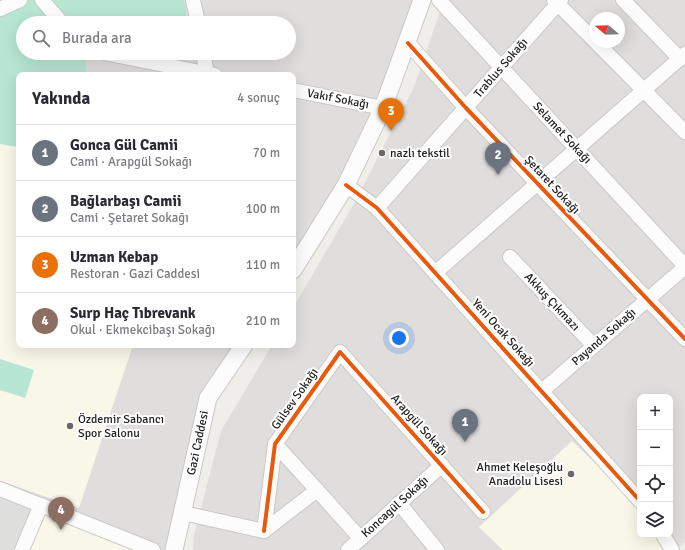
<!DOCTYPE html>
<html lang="tr">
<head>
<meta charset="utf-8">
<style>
	:root { --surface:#fff; --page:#f7f7f7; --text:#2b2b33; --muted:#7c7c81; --line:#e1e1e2; --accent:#6a6968 }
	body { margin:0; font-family:Signika,sans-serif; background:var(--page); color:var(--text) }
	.controls { position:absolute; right:12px; bottom:12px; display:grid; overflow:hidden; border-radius:8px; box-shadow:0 4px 16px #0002 }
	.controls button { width:36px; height:36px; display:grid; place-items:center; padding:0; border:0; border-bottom:1px solid var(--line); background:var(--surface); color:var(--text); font:20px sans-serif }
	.compass { position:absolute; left:589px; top:12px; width:36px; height:36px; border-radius:50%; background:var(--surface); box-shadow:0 4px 16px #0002; rotate:289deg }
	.you { position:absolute; left:399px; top:338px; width:14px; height:14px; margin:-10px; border:3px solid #fff; border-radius:50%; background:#1a73e8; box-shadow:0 0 0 6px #1a73e833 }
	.badge { display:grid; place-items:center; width:26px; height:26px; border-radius:50%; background:var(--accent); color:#fff; font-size:13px; font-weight:700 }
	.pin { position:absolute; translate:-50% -33px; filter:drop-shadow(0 1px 2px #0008) }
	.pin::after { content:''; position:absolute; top:21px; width:14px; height:12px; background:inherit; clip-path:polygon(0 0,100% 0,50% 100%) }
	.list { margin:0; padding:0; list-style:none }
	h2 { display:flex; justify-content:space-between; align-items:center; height:52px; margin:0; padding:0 16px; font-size:17px }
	h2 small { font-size:13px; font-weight:400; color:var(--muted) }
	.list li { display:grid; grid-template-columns:26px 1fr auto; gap:12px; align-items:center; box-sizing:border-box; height:56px; padding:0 16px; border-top:1px solid var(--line) }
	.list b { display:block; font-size:15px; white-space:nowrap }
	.list p { margin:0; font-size:13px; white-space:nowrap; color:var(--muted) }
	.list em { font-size:13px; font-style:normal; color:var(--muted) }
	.icon { flex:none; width:22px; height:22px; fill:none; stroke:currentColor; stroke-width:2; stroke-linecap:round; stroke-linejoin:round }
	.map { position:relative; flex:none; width:685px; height:550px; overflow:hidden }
	.search { position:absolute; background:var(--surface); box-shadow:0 4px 16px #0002; left:16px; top:16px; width:280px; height:44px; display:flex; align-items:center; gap:10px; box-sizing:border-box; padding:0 14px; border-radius:22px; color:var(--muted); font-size:15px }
	.panel { position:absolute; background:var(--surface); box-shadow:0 4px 16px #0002; left:16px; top:72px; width:280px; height:276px; border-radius:8px }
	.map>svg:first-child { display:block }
	.residential { fill:#dfdedc; fill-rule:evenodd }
	.education { fill:#f8f7e8 }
	.religious { fill:#dededc }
	.pitch { fill:#b7e6d2 }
	.parking { fill:#e0dfde }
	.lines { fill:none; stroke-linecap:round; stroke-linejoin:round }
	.minor-casing { stroke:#c9c8c7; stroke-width:16 }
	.tertiary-casing { stroke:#c9c8c7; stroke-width:19 }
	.minor { stroke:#fdfcfc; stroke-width:14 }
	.tertiary { stroke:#fdfcfc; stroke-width:17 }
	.cycleway-casing { stroke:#fff; stroke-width:6 }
	.cycleway { stroke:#e8590c; stroke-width:4 }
	.poi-dot { fill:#6a6968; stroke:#fff; stroke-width:1.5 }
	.labels { text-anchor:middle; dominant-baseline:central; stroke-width:4; stroke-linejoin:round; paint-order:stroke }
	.street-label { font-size:12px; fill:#222; stroke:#fff }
	.poi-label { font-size:12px; fill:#222; stroke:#fff; text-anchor:start }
</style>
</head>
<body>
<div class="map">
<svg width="685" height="550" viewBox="0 0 685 550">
	<rect width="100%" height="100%" fill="#f0eeeb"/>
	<g class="residential">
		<path d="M0,0H49L23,23V53H144L194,61L193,53H289V23H188L184,0H418L381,108L293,266V75H19V345H242L207,397L175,550H0Z"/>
		<path d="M444,0H685V542L675,550L670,535V397H640V506L479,527L503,550H193L194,535L221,431L272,345H293V308L356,200L414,87ZM595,18H619V42H595Z"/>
	</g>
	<g class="education">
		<path d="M0,144L19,147V345H133L79,508L0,481Z"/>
		<path d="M572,441L640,506V535H658L668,550H503L479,527Z"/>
		<path d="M42,511L133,549L132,550H26Z"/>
	</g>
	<path class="religious" d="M0,493L33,507L15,550H0Z"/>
	<g class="pitch">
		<path d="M26,0H38L57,23H23V53H85L87,75H19V147L0,144V10Z"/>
		<path d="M49,0H184L188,23H68Z"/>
		<path d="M144,53H193L194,61Z"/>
		<path d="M0,359L34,370L25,398L0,390Z"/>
	</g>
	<path class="parking" d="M163,510L174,512L171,532L161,530Z"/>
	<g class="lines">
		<defs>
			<g id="minor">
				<path d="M42,0L62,23"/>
				<path d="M193,0L198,23"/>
				<path d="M439,0L685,266"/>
				<path d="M554,0L595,41"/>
				<path d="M623,0L680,59"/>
				<path d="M0,9L20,0"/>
				<path d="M596,42L685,132"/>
				<path d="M408,43L466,108L685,339"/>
				<path d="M104,53L215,75"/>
				<path d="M203,53L207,74"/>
				<path d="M293,90L383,108"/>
				<path d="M346,185L377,208L640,501"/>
				<path d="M377,208L561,0"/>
				<path d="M510,257L594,346"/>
				<path d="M435,273L685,54"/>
				<path d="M542,391L685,267"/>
				<path d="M275,444L317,490"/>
				<path d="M0,489L153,550"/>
				<path d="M399,503L437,550"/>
				<path d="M183,513L264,531L317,490L360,538"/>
				<path d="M264,531L275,444L340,352L483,512"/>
				<path d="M663,535L672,550"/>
				<path d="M22,550L41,505"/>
				<path d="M348,550L442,465"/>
			</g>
			<g id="tertiary">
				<path d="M293,270L346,185L383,108L422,0"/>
				<path d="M174,550L208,398L244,345"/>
			</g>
		</defs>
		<use href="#minor" class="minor-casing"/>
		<use href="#tertiary" class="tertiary-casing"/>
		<use href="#minor" class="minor"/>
		<use href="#tertiary" class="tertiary"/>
		<defs>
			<g id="cycleway">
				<path d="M408,43L466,108L685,339"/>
				<path d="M346,185L377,208L640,501"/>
				<path d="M264,531L275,444L340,352L483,512"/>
			</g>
		</defs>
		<use href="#cycleway" class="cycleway-casing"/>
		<use href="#cycleway" class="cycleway"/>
	</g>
	<g class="poi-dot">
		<circle cx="382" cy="153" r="4"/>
		<circle cx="70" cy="426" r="4"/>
		<circle cx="571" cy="474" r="4"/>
	</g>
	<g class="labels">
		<g class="street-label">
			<text transform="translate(501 68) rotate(-49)">Trablus Sokağı</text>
			<text transform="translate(338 99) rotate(11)">Vakıf Sokağı</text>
			<text transform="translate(562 133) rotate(47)">Selamet Sokağı</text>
			<text transform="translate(552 185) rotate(47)">Şetaret Sokağı</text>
			<text transform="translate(552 302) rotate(47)">Akkuş Çıkmazı</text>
			<text transform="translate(503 333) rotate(48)">Yeni Ocak Sokağı</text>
			<text transform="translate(604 337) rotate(-41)">Payanda Sokağı</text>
			<text transform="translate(295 399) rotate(-55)">Gülsev Sokağı</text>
			<text transform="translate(419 425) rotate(48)">Arapgül Sokağı</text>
			<text transform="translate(198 443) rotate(-78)">Gazi Caddesi</text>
			<text transform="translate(395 507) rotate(-42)">Koncagül Sokağı</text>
		</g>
		<g class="poi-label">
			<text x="390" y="153">nazlı tekstil</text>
			<text x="78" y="419">Özdemir Sabancı<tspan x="78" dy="14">Spor Salonu</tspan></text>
			<text x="563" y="467" text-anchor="end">Ahmet Keleşoğlu<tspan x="563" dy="14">Anadolu Lisesi</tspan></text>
		</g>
	</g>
</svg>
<div class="controls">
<button>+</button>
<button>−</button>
<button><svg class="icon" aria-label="locate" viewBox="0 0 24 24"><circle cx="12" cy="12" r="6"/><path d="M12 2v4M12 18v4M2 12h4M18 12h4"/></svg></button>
<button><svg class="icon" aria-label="layers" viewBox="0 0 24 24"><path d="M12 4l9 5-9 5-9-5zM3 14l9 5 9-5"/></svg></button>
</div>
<svg class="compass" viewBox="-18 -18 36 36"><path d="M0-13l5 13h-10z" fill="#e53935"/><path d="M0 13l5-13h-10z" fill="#7c7c81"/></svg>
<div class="you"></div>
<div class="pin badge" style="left:465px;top:442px;background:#6b7280">1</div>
<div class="pin badge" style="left:498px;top:175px;background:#6b7280">2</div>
<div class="pin badge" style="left:391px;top:131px;background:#e8710a">3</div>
<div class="pin badge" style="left:61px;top:530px;background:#8d6e63">4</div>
<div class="search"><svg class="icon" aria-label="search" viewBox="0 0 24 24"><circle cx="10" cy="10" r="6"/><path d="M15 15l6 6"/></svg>Burada ara</div>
<section class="panel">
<h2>Yakında<small>4 sonuç</small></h2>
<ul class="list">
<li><span class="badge" style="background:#6b7280">1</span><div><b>Gonca Gül Camii</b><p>Cami · Arapgül Sokağı</p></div><em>70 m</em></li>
<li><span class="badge" style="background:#6b7280">2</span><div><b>Bağlarbaşı Camii</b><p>Cami · Şetaret Sokağı</p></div><em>100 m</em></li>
<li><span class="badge" style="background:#e8710a">3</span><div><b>Uzman Kebap</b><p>Restoran · Gazi Caddesi</p></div><em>110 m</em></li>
<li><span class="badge" style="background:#8d6e63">4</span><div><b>Surp Haç Tıbrevank</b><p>Okul · Ekmekcibaşı Sokağı</p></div><em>210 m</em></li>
</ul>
</section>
</div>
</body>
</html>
